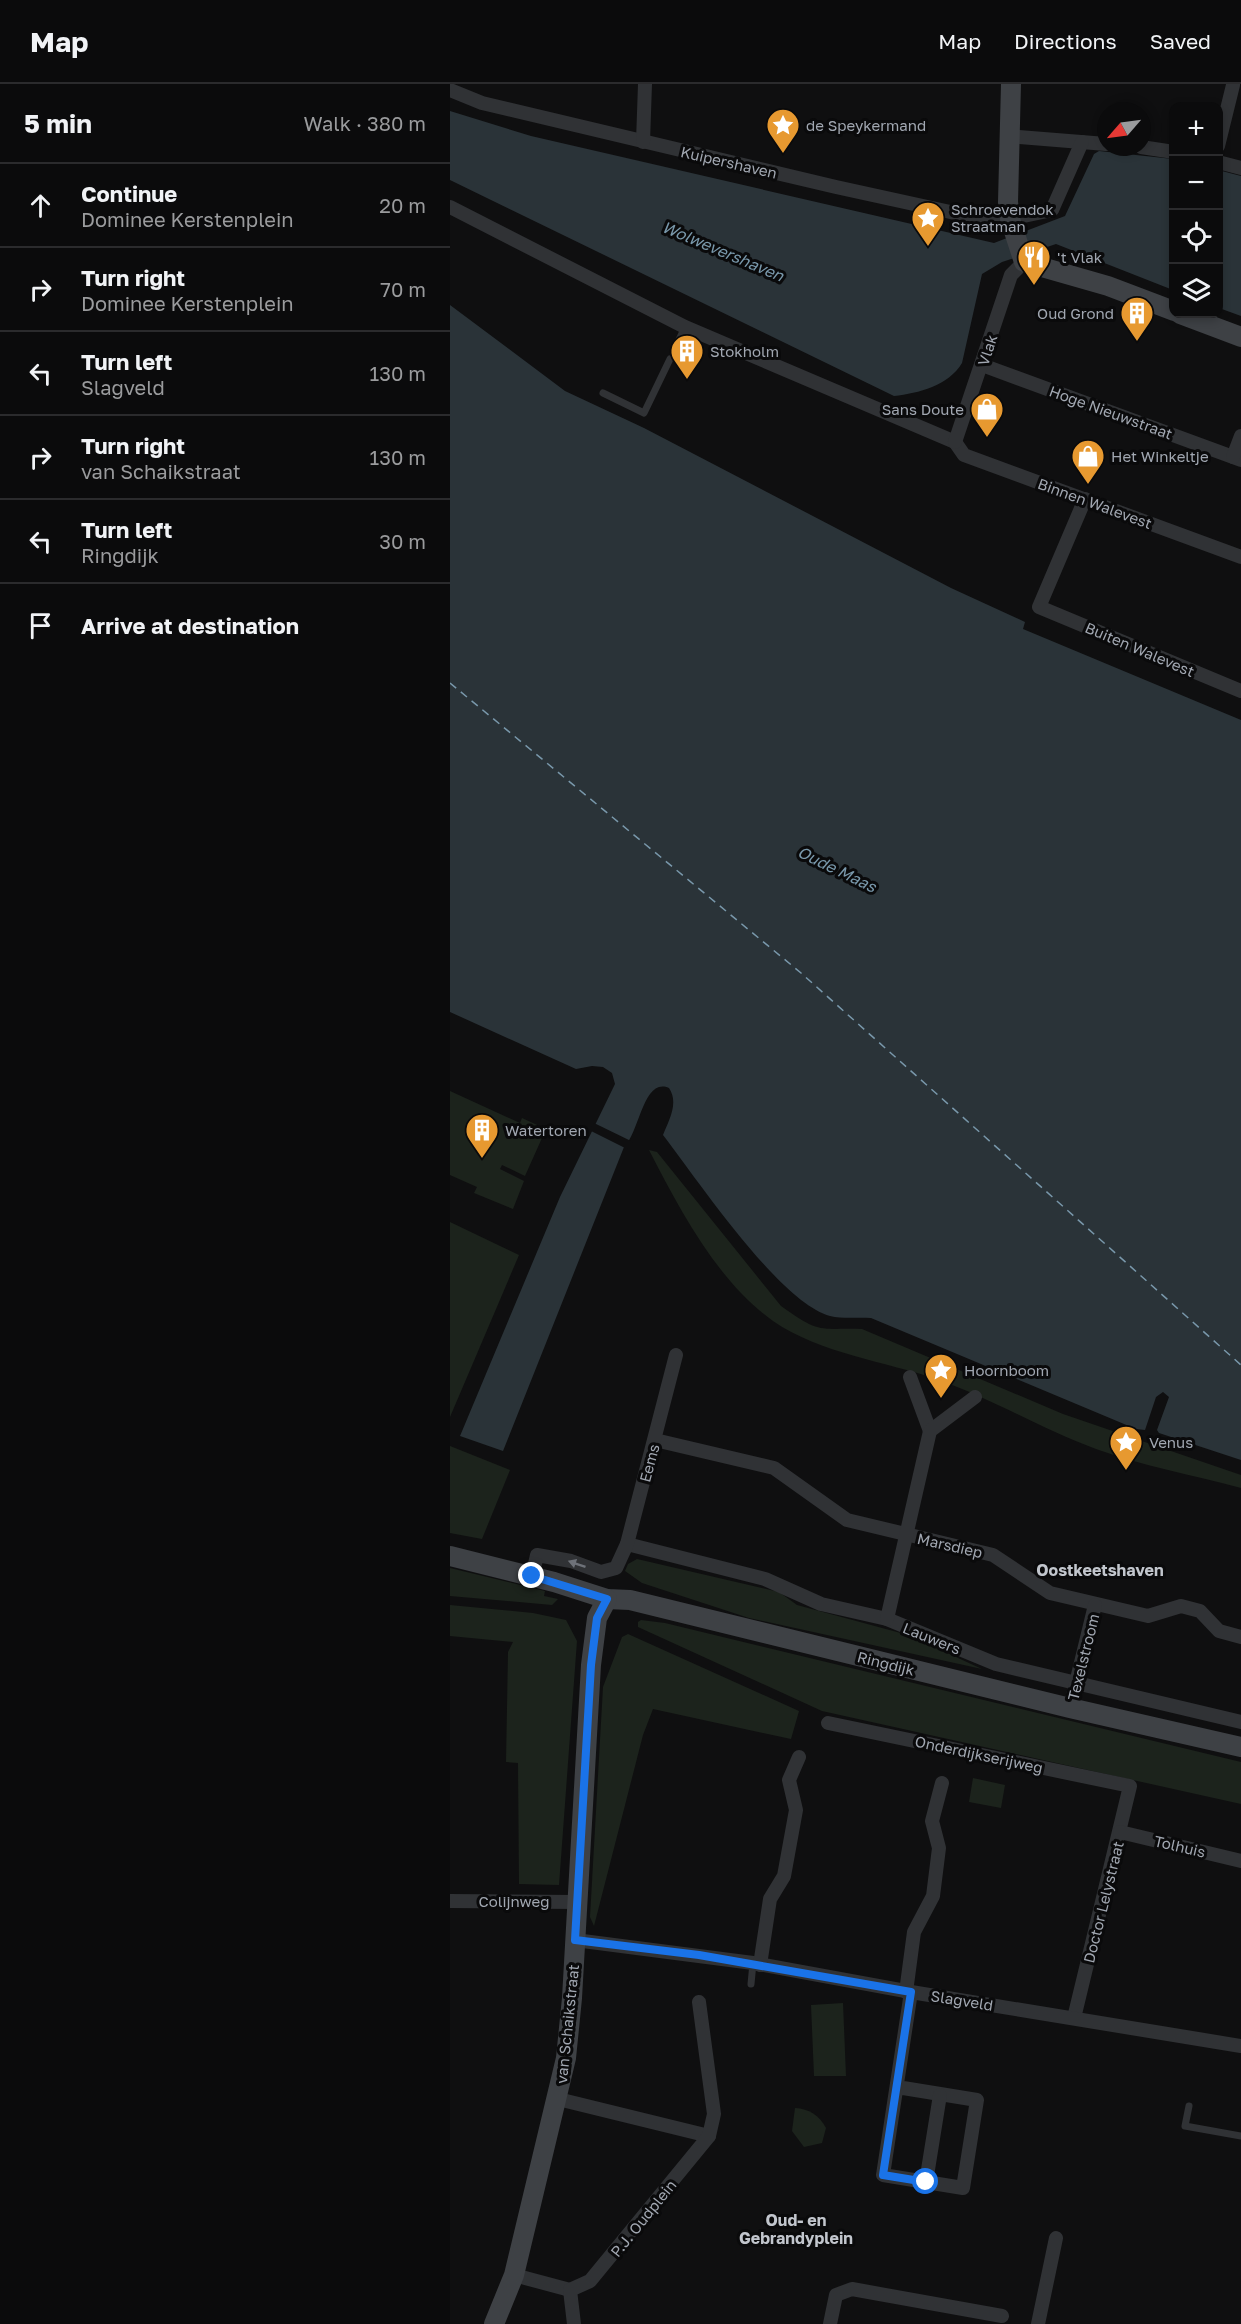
<!DOCTYPE html>
<html lang="en">
<head>
<meta charset="utf-8">
<style>
	:root { --surface:#0b0b0c; --page:#141415; --text:#f1f3f6; --muted:#9a9b9d; --line:#2b2b2d }
	body { margin:0; font-family:"Golos Text",sans-serif; background:var(--page); color:var(--text) }
	.controls { position:absolute; right:18px; top:18px; display:grid; overflow:hidden; border-radius:12px; box-shadow:0 3px 9px #0003 }
	.controls button { width:54px; height:54px; display:grid; place-items:center; padding:0; border:0; border-bottom:2px solid var(--line); background:var(--surface); color:var(--text); font:30px sans-serif }
	.compass { position:absolute; left:647px; top:18px; width:54px; height:54px; border-radius:50%; background:var(--surface); box-shadow:0 3px 9px #0003; rotate:242deg }
	.stop { position:absolute; width:18px; height:18px; margin:-14px; border:4px solid #1a73e8; border-radius:50%; background:#fff }
	.stop.end { background:#1a73e8; border-color:#fff; box-shadow:0 2px 6px #0008 }
	.list { margin:0; padding:0; list-style:none }
	h2 { display:flex; justify-content:space-between; align-items:center; height:78px; margin:0; padding:0 24px; font-size:26px }
	h2 small { font-size:20px; font-weight:400; color:var(--muted) }
	.list li { display:grid; grid-template-columns:39px 1fr auto; gap:18px; align-items:center; box-sizing:border-box; height:84px; padding:0 24px; border-top:2px solid var(--line) }
	.list b { display:block; font-size:22px; white-space:nowrap }
	.list p { margin:0; font-size:20px; white-space:nowrap; color:var(--muted) }
	.list em { font-size:20px; font-style:normal; color:var(--muted) }
	.icon { flex:none; width:33px; height:33px; fill:none; stroke:currentColor; stroke-width:2; stroke-linecap:round; stroke-linejoin:round }
	.map { position:relative; flex:none; width:791px; height:2240px; overflow:hidden }
	header { display:flex; align-items:center; gap:36px; box-sizing:border-box; height:84px; padding:0 30px; background:var(--surface); border-bottom:2px solid var(--line) }
	header strong { font-size:28px }
	nav { display:flex; gap:33px; margin-inline-start:auto; font-size:21px }
	main { display:flex }
	aside { flex:1; background:var(--surface) }
	.map>svg:first-child { display:block }
	.green { fill:#1c231c }
	.water { fill:#2a3338 }
	.pier { fill:#0f0f10 }
	.lines { fill:none; stroke-linecap:round; stroke-linejoin:round }
	.ferry { stroke:#7998ab; stroke-width:1.5; stroke-dasharray:8 6; stroke-linecap:butt }
	.lane { stroke:#303235; stroke-width:7 }
	.street { stroke:#303235; stroke-width:14 }
	.secondary { stroke:#3e4145; stroke-width:20 }
	.oneway { fill:#6e7279 }
	.route { stroke:#1a73e8; stroke-width:8 }
	.labels { text-anchor:middle; dominant-baseline:central; stroke-width:6; stroke-linejoin:round; paint-order:stroke }
	.poi-label { font-size:15px; fill:#a1a7b1; stroke:#0a0a0b; text-anchor:start }
	.street-label { font-size:15px; fill:#a1a7b1; stroke:#0a0a0b }
	.water-label { font-size:16px; font-style:italic; fill:#7998ab; stroke:#0a0a0b }
	.neighbourhood-label { font-size:16px; font-weight:bold; fill:#c2c6cd; stroke:#0a0a0b }
</style>
</head>
<body>
<header>
<strong>Map</strong>
<nav><a>Map</a><a>Directions</a><a>Saved</a></nav>
</header>
<main>
<aside>
<h2>5 min<small>Walk · 380 m</small></h2>
<ul class="list">
<li><svg class="icon" aria-label="ahead" viewBox="0 0 24 24"><path d="M12 20V5M6 11l6-6 6 6"/></svg><div><b>Continue</b><p>Dominee Kerstenplein</p></div><em>20 m</em></li>
<li><svg class="icon" aria-label="right" viewBox="0 0 24 24"><path d="M7 20v-9h11M14 6l5 5-5 5"/></svg><div><b>Turn right</b><p>Dominee Kerstenplein</p></div><em>70 m</em></li>
<li><svg class="icon" aria-label="left" viewBox="0 0 24 24"><path d="M17 20v-9H6M10 6l-5 5 5 5"/></svg><div><b>Turn left</b><p>Slagveld</p></div><em>130 m</em></li>
<li><svg class="icon" aria-label="right" viewBox="0 0 24 24"><path d="M7 20v-9h11M14 6l5 5-5 5"/></svg><div><b>Turn right</b><p>van Schaikstraat</p></div><em>130 m</em></li>
<li><svg class="icon" aria-label="left" viewBox="0 0 24 24"><path d="M17 20v-9H6M10 6l-5 5 5 5"/></svg><div><b>Turn left</b><p>Ringdijk</p></div><em>30 m</em></li>
<li><svg class="icon" aria-label="arrive" viewBox="0 0 24 24"><path d="M6 21V4h12l-3 4 3 4H6"/></svg><div><b>Arrive at destination</b></div></li>
</ul>
</aside>
<div class="map">
<svg width="791" height="2240" viewBox="0 0 791 2240">
	<rect width="100%" height="100%" fill="#0f0f10"/>
	<g class="green">
		<path d="M0,1007L70,1039L72,1034L96,1045L75,1092L52,1081L50,1085L74,1097L63,1125L24,1109L27,1103L0,1091Z"/>
		<path d="M199,1066L207,1068L331,1222C370,1250 368,1244 412,1245L613,1330L791,1391V1404C743,1391 693,1382 646,1365C593,1346 543,1315 489,1296C435,1277 371,1270 323,1237C267,1197 230,1126 199,1066Z"/>
		<path d="M0,1138L69,1171L0,1333Z"/>
		<path d="M0,1362L60,1386L32,1455L0,1449Z"/>
		<path d="M187,1475L329,1508L347,1521L458,1551L532,1585L299,1534L192,1499L175,1487L178,1480Z"/>
		<path d="M0,1484L95,1507L94,1512L108,1515L102,1521L0,1512Z"/>
		<path d="M0,1521L83,1529L116,1536L127,1557L109,1801L69,1800L68,1679L56,1678L58,1568L63,1558L0,1552Z"/>
		<path d="M191,1536L215,1539L791,1678V1720L372,1627L188,1543V1538Z"/>
		<path d="M178,1550L349,1627L341,1655L203,1625L193,1651L144,1842L140,1833L153,1603L172,1553Z"/>
		<path d="M523,1694L555,1701L551,1724L519,1718Z"/>
		<path d="M393,1919L396,1992H364L361,1921Z"/>
		<path d="M345,2024C359,2025 369,2031 376,2044L372,2059L354,2063L342,2047Z"/>
	</g>
	<g class="water">
		<path d="M0,27L81,52L544,159L615,132L644,70L649,67L723,75V206L606,160L552,178L532,190L512,279C498,302 469,309 444,312L0,96Z"/>
		<path d="M768,86L791,92V232L769,224Z"/>
		<path d="M0,221L115,307L194,344L501,504L575,538L573,545L791,636V1376L709,1349L707,1346L719,1313L713,1308L706,1313L695,1346L686,1345L421,1234C408,1233 392,1235 380,1232C329,1218 247,1095 213,1051C219,1036 229,1019 219,1004C193,993 190,1048 174,1063L53,1367L10,1352L110,1113L165,1000L162,989L153,983L142,982L126,985L0,928Z"/>
	</g>
	<path class="pier" d="M144,1039L181,1057L183,1058L177,1065L139,1046Z"/>
	<g class="lines">
		<path class="ferry" d="M0,599L351,889L791,1281"/>
		<g class="lane">
			<path d="M227,260L235,243"/>
			<path d="M153,309L194,329L220,275"/>
			<path d="M301,1900L303,1879"/>
			<path d="M739,2022L735,2042L791,2052"/>
		</g>
		<g class="street">
			<path d="M0,6L32,19L386,103L546,138L560,135"/>
			<path d="M558,52L656,60"/>
			<path d="M193,58L195,0"/>
			<path d="M768,62L783,1"/>
			<path d="M691,63L724,68"/>
			<path d="M768,78L791,84"/>
			<path d="M0,123L235,243L505,358"/>
			<path d="M569,133L602,126L632,58"/>
			<path d="M532,281L791,376"/>
			<path d="M505,358L514,371L791,473"/>
			<path d="M505,358L561,191L574,178"/>
			<path d="M783,373L791,352"/>
			<path d="M635,415L589,523L791,607"/>
			<path d="M460,1293L480,1347"/>
			<path d="M205,1356L324,1384L397,1436L543,1471L600,1509L698,1532L731,1522L750,1527L769,1547L791,1553"/>
			<path d="M177,1460L315,1495L371,1520L437,1535L546,1580L791,1638"/>
			<path d="M82,1493L87,1471L121,1477L151,1488L166,1484L177,1460L226,1271"/>
			<path d="M437,1535L480,1347L525,1313"/>
			<path d="M620,1624L645,1521"/>
			<path d="M378,1639L680,1702L624,1934"/>
			<path d="M670,1748L791,1777"/>
			<path d="M0,1817L127,1818"/>
			<path d="M125,1856L303,1879L461,1908L791,1962"/>
			<path d="M310,1881L320,1815L334,1792L346,1726L339,1696L349,1673"/>
			<path d="M456,1908L464,1848L483,1812L489,1764L482,1737L492,1699"/>
			<path d="M447,2003L527,2016L513,2104L433,2091L461,1908"/>
			<path d="M108,2015L259,2052"/>
			<path d="M476,2098L490,2011"/>
			<path d="M64,2191L120,2206"/>
			<path d="M124,2240L120,2206L140,2197L259,2052L264,2030L249,1918"/>
			<path d="M380,2240L386,2211L402,2205L552,2232"/>
			<path d="M588,2240L606,2154"/>
		</g>
		<g class="secondary">
			<path d="M561,0L558,118L560,135L574,178L658,202L724,227"/>
			<path d="M730,230L791,253"/>
			<path d="M0,1472L104,1498L157,1515L180,1516L620,1624L791,1663"/>
			<path d="M44,2240L64,2191L116,1974L122,1914L141,1581L147,1534L157,1515"/>
		</g>
	</g>
	<defs><path id="oneway-solid" d="M-6-.8H1V-3.2L6.5 0L1 3.2V.8H-6Z" transform="scale(1.5)"/></defs>
	<use class="oneway" href="#oneway-solid" transform="translate(127 1480) rotate(-161)"/>
	<g class="lines">
		<path class="route" d="M82,1492L157,1515L147,1534L141,1581L125,1856L249,1871L461,1908L433,2091L476,2098"/>
	</g>
	<defs>
		<symbol id="sight-pin" viewBox="-11 -11 22 30"><path d="M0 17L-7.5 6A9.5 9.5 0 1 1 7.5 6Z" fill="#e79930" stroke="#0a0a0b"/><path d="M0-6L1.8-2.2L6-1.7L2.9 1.2L3.7 5.4L0 3.3L-3.7 5.4L-2.9 1.2L-6-1.7L-1.8-2.2Z" fill="#fff"/></symbol>
		<symbol id="restaurant-pin" viewBox="-11 -11 22 30"><path d="M0 17L-7.5 6A9.5 9.5 0 1 1 7.5 6Z" fill="#e79930" stroke="#0a0a0b"/><path d="M-5-6h1v4h1v-4h1v4h1v-4h1v5L-1.5 .5V6h-2V.5L-5-1ZM5-6V6H3V1.5H1.5Q1.5-4 5-6Z" fill="#fff"/></symbol>
		<symbol id="building-pin" viewBox="-11 -11 22 30"><path d="M0 17L-7.5 6A9.5 9.5 0 1 1 7.5 6Z" fill="#e79930" stroke="#0a0a0b"/><path d="M-4-6H4V6H1V3H-1V6H-4ZM-2.5-4.3h1.7v1.8h-1.7ZM.8-4.3h1.7v1.8H.8ZM-2.5-1h1.7V.8h-1.7ZM.8-1h1.7V.8H.8Z" fill="#fff"/></symbol>
		<symbol id="shop-pin" viewBox="-11 -11 22 30"><path d="M0 17L-7.5 6A9.5 9.5 0 1 1 7.5 6Z" fill="#e79930" stroke="#0a0a0b"/><path d="M-5-2.5h2.3a2.7 3.5 0 0 1 5.4 0H5L5.5 6h-11ZM-1.5-2.5h3a1.5 2.3 0 0 0-3 0Z" fill="#fff"/></symbol>
	</defs>
	<g fill-rule="evenodd">
		<use href="#sight-pin" x="314" y="22" width="38" height="52"/>
		<use href="#sight-pin" x="459" y="115" width="38" height="52"/>
		<use href="#restaurant-pin" x="565" y="154" width="38" height="52"/>
		<use href="#building-pin" x="668" y="210" width="38" height="52"/>
		<use href="#building-pin" x="218" y="248" width="38" height="52"/>
		<use href="#shop-pin" x="518" y="306" width="38" height="52"/>
		<use href="#shop-pin" x="619" y="353" width="38" height="52"/>
		<use href="#building-pin" x="13" y="1027" width="38" height="52"/>
		<use href="#sight-pin" x="472" y="1267" width="38" height="52"/>
		<use href="#sight-pin" x="657" y="1339" width="38" height="52"/>
	</g>
	<g class="labels">
		<g class="poi-label">
			<text x="356" y="41">de Speykermand</text>
			<text x="501" y="125">Schroevendok<tspan x="501" dy="17">Straatman</tspan></text>
			<text x="607" y="173">'t Vlak</text>
			<text x="664" y="229" text-anchor="end">Oud Grond</text>
			<text x="260" y="267">Stokholm</text>
			<text x="514" y="325" text-anchor="end">Sans Doute</text>
			<text x="661" y="372">Het Winkeltje</text>
			<text x="55" y="1046">Watertoren</text>
			<text x="514" y="1286">Hoornboom</text>
			<text x="699" y="1358">Venus</text>
		</g>
		<g class="street-label">
			<text transform="translate(279 78) rotate(13)">Kuipershaven</text>
			<text transform="translate(537 266) rotate(-72)">Vlak</text>
			<text transform="translate(661 328) rotate(20)">Hoge Nieuwstraat</text>
			<text transform="translate(645 419) rotate(20)">Binnen Walevest</text>
			<text transform="translate(690 565) rotate(23)">Buiten Walevest</text>
			<text transform="translate(199 1379) rotate(-75)">Eems</text>
			<text transform="translate(500 1461) rotate(13)">Marsdiep</text>
			<text transform="translate(482 1554) rotate(22)">Lauwers</text>
			<text transform="translate(633 1573) rotate(-76)">Texelstroom</text>
			<text transform="translate(436 1579) rotate(14)">Ringdijk</text>
			<text transform="translate(529 1670) rotate(12)">Onderdijkserijweg</text>
			<text transform="translate(730 1762) rotate(13)">Tolhuis</text>
			<text x="64" y="1817">Colijnweg</text>
			<text transform="translate(653 1818) rotate(-76)">Doctor Lelystraat</text>
			<text transform="translate(512 1916) rotate(9)">Slagveld</text>
			<text transform="translate(117 1940) rotate(-84)">van Schaikstraat</text>
			<text transform="translate(193 2134) rotate(-51)">P.J. Oudplein</text>
		</g>
		<g class="water-label">
			<text transform="translate(273 167) rotate(23)">Wolwevershaven</text>
			<text transform="translate(387 785) rotate(26)">Oude Maas</text>
		</g>
		<g class="neighbourhood-label">
			<text x="650" y="1486">Oostkeetshaven</text>
			<text x="346" y="2136">Oud- en<tspan x="346" dy="18">Gebrandyplein</tspan></text>
		</g>
	</g>
</svg>
<div class="controls">
<button>+</button>
<button>−</button>
<button><svg class="icon" aria-label="locate" viewBox="0 0 24 24"><circle cx="12" cy="12" r="6"/><path d="M12 2v4M12 18v4M2 12h4M18 12h4"/></svg></button>
<button><svg class="icon" aria-label="layers" viewBox="0 0 24 24"><path d="M12 4l9 5-9 5-9-5zM3 14l9 5 9-5"/></svg></button>
</div>
<svg class="compass" viewBox="-18 -18 36 36"><path d="M0-13l5 13h-10z" fill="#e53935"/><path d="M0 13l5-13h-10z" fill="#9a9b9d"/></svg>
<div class="stop" style="left:476px;top:2098px"></div>
<div class="stop end" style="left:82px;top:1492px"></div>
</div>
</main>
</body>
</html>
